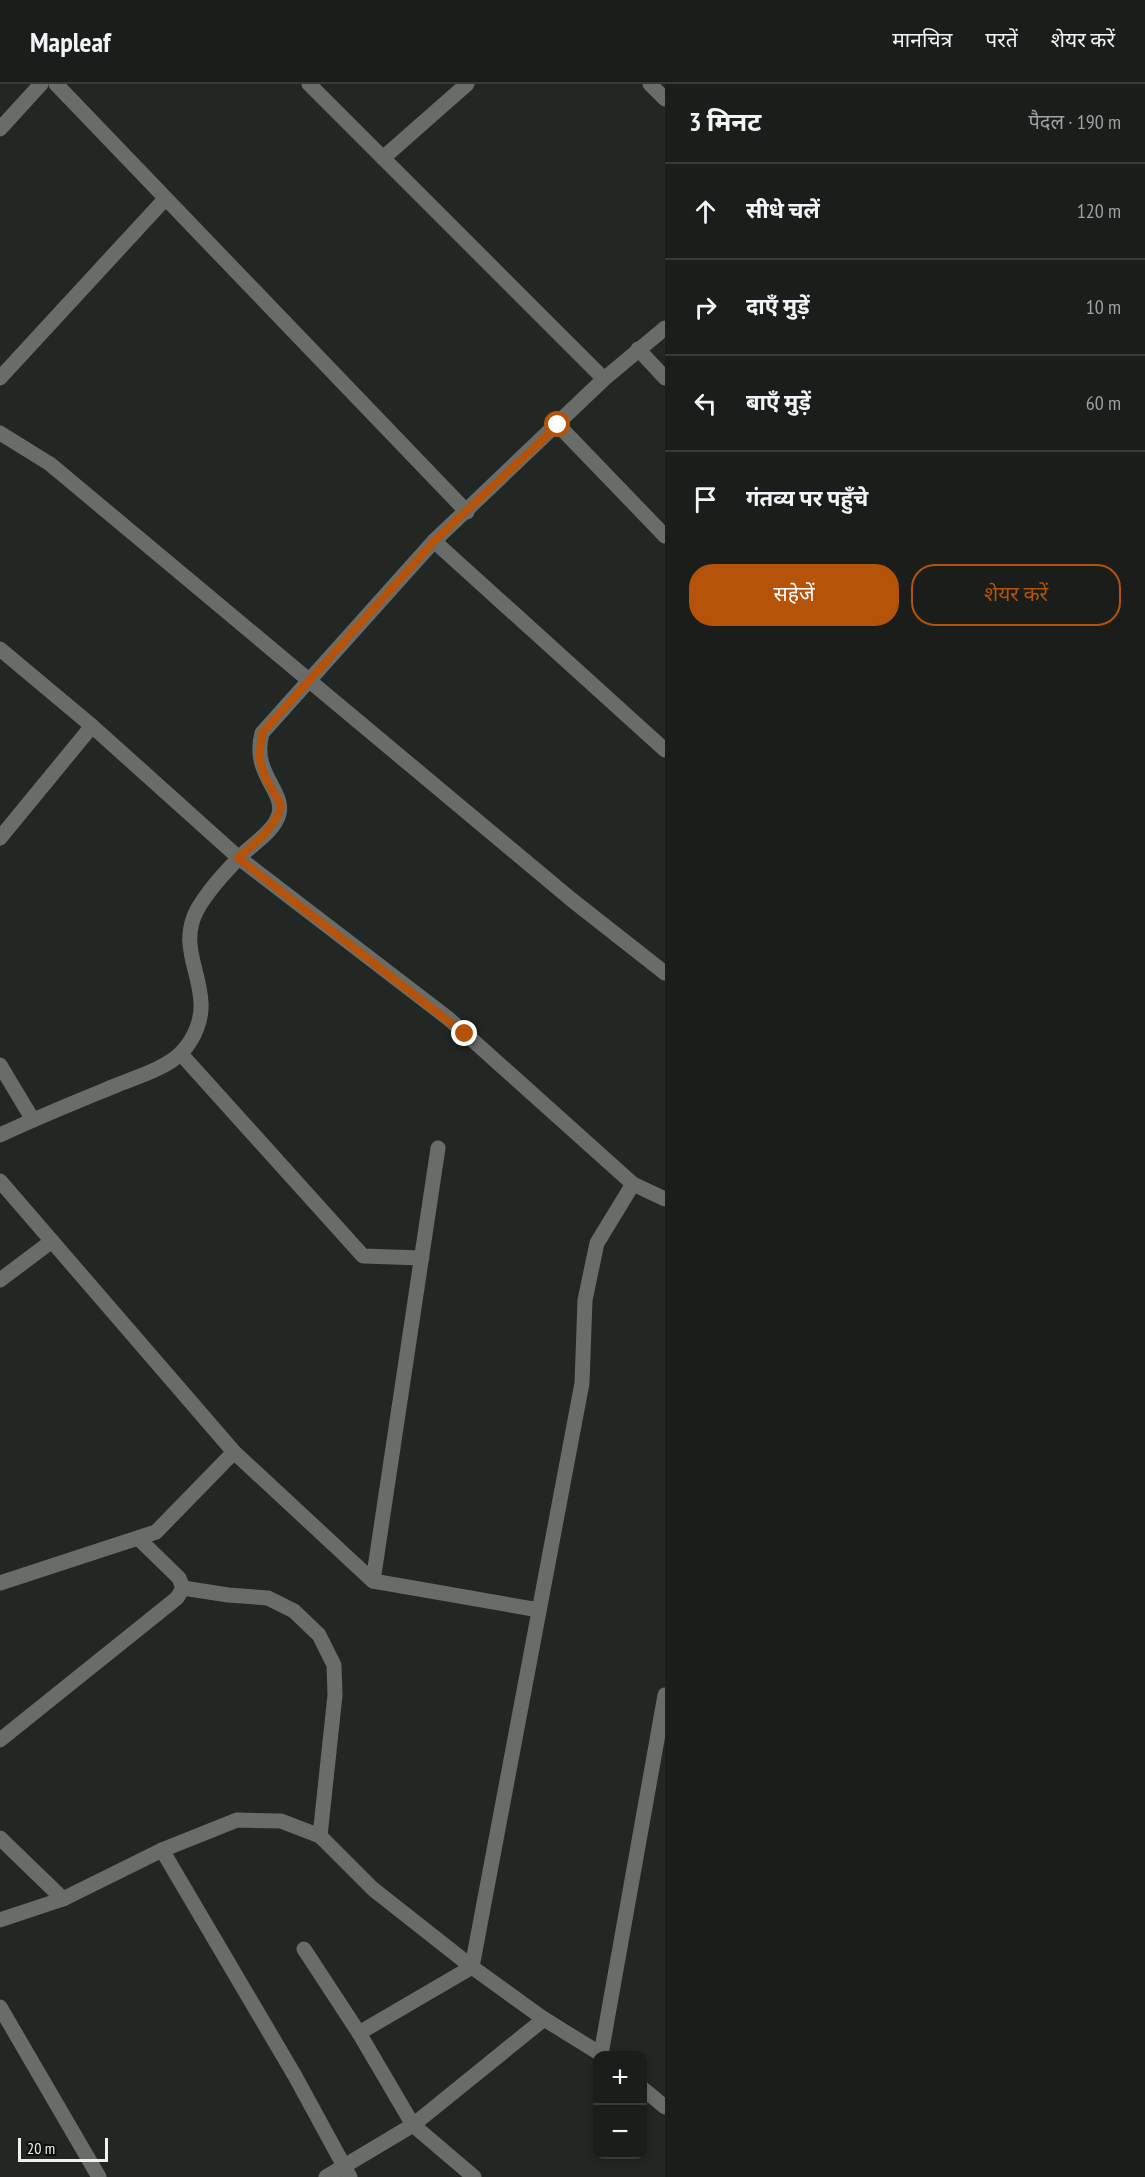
<!DOCTYPE html>
<html lang="hi">
<head>
<meta charset="utf-8">
<style>
	:root { --surface:#1a1d1a; --page:#272a27; --text:#f1f3f6; --muted:#9fa2a2; --line:#383b39; --accent:#b45309 }
	body { margin:0; font-family:"PT Sans Narrow","Noto Sans Devanagari",sans-serif; background:var(--page); color:var(--text) }
	.controls { position:absolute; right:18px; bottom:18px; display:grid; overflow:hidden; border-radius:12px; box-shadow:0 3px 9px #0003 }
	.controls button { width:54px; height:54px; display:grid; place-items:center; padding:0; border:0; border-bottom:2px solid var(--line); background:var(--surface); color:var(--text); font:30px sans-serif }
	.scale { position:absolute; left:18px; bottom:15px; width:90px; box-sizing:border-box; padding-left:6px; border:3px solid #eff2ef; border-top:0; font-size:16px; line-height:21px; white-space:nowrap; color:#eff2ef; -webkit-text-stroke:4px #0e100d; paint-order:stroke }
	.stop { position:absolute; width:18px; height:18px; margin:-14px; border:4px solid #b45309; border-radius:50%; background:#fff }
	.stop.end { background:#b45309; border-color:#fff; box-shadow:0 2px 6px #0008 }
	.list { margin:0; padding:0; list-style:none }
	h2 { display:flex; justify-content:space-between; align-items:center; height:78px; margin:0; padding:0 24px; font-size:26px }
	h2 small { font-size:20px; font-weight:400; color:var(--muted) }
	.list li { display:grid; grid-template-columns:39px 1fr auto; gap:18px; align-items:center; box-sizing:border-box; height:96px; padding:0 24px; border-top:2px solid var(--line) }
	.list b { display:block; font-size:22px; white-space:nowrap }
	.list em { font-size:20px; font-style:normal; color:var(--muted) }
	.actions { display:flex; gap:12px; padding:18px 24px }
	.actions a { flex:1; padding:14px 0; border:2px solid var(--accent); border-radius:24px; text-align:center; font-size:21px; color:var(--accent) }
	.actions .main { background:var(--accent); color:#fff }
	.icon { flex:none; width:33px; height:33px; fill:none; stroke:currentColor; stroke-width:2; stroke-linecap:round; stroke-linejoin:round }
	.map { position:relative; flex:none; width:665px; height:2093px; overflow:hidden }
	header { display:flex; align-items:center; gap:36px; box-sizing:border-box; height:84px; padding:0 30px; background:var(--surface); border-bottom:2px solid var(--line) }
	header strong { font-size:28px }
	nav { display:flex; gap:33px; margin-inline-start:auto; font-size:21px }
	main { display:flex }
	aside { flex:1; background:var(--surface) }
	.map>svg:first-child { display:block }
	.lines { fill:none; stroke-linecap:round; stroke-linejoin:round }
	.minor { stroke:#696c69; stroke-width:15 }
	.route { stroke:#b45309; stroke-width:8 }
</style>
</head>
<body>
<header>
<strong>Mapleaf</strong>
<nav><a>मानचित्र</a><a>परतें</a><a>शेयर करें</a></nav>
</header>
<main>
<div class="map">
<svg width="665" height="2093" viewBox="0 0 665 2093">
	<rect width="100%" height="100%" fill="#232723"/>
	<g class="lines">
		<g class="minor">
			<path d="M56,0L467,428"/>
			<path d="M309,0L604,295"/>
			<path d="M650,0L665,15"/>
			<path d="M0,45L41,0"/>
			<path d="M383,74L467,0"/>
			<path d="M638,265L665,294"/>
			<path d="M0,294L165,115"/>
			<path d="M558,341L665,452"/>
			<path d="M0,349L50,380L572,816L665,889"/>
			<path d="M434,457L665,666"/>
			<path d="M0,565L92,642L239,774L449,935L633,1100L665,1115"/>
			<path d="M0,754L92,642"/>
			<path d="M181,970L363,1172L422,1174"/>
			<path d="M0,981L33,1036"/>
			<path d="M0,1051C38,1033 78,1017 117,1001C137,993 167,984 182,968C194,955 202,937 201,919C200,886 179,860 197,826C207,808 225,788 240,773C252,760 274,748 279,730C285,706 251,690 262,649L434,457L604,295L665,244"/>
			<path d="M0,1097L234,1368L373,1497L539,1526"/>
			<path d="M0,1196L52,1157"/>
			<path d="M373,1497L438,1064"/>
			<path d="M0,1499L156,1448L234,1368"/>
			<path d="M183,1504L228,1511L268,1514L294,1527L319,1551L334,1581L335,1611L320,1752"/>
			<path d="M0,1656L177,1514L183,1504L179,1494L140,1456"/>
			<path d="M0,1754L63,1815"/>
			<path d="M162,1766L295,1992L350,2093"/>
			<path d="M0,1836L63,1815L162,1766L237,1736L281,1737L320,1752L373,1805L472,1883L544,1935L604,1972"/>
			<path d="M304,1865L359,1949L413,2041L474,2093"/>
			<path d="M0,1923L99,2093"/>
			<path d="M359,1949L472,1883L582,1299L585,1216L597,1159L633,1100"/>
			<path d="M601,1970L665,1611"/>
			<path d="M642,2004L665,2023"/>
			<path d="M326,2093L413,2041L544,1935"/>
		</g>
	</g>
	<g class="lines">
		<path class="route" d="M465,950L238,774C255,758 276,744 281,721L265,693L259,674L262,649L434,457L558,341"/>
	</g>
</svg>
<div class="controls">
<button>+</button>
<button>−</button>
</div>
<div class="scale">20 m</div>
<div class="stop" style="left:558px;top:341px"></div>
<div class="stop end" style="left:465px;top:950px"></div>
</div>
<aside>
<h2>3 मिनट<small>पैदल · 190 m</small></h2>
<ul class="list">
<li><svg class="icon" aria-label="ahead" viewBox="0 0 24 24"><path d="M12 20V5M6 11l6-6 6 6"/></svg><div><b>सीधे चलें</b></div><em>120 m</em></li>
<li><svg class="icon" aria-label="right" viewBox="0 0 24 24"><path d="M7 20v-9h11M14 6l5 5-5 5"/></svg><div><b>दाएँ मुड़ें</b></div><em>10 m</em></li>
<li><svg class="icon" aria-label="left" viewBox="0 0 24 24"><path d="M17 20v-9H6M10 6l-5 5 5 5"/></svg><div><b>बाएँ मुड़ें</b></div><em>60 m</em></li>
<li><svg class="icon" aria-label="arrive" viewBox="0 0 24 24"><path d="M6 21V4h12l-3 4 3 4H6"/></svg><div><b>गंतव्य पर पहुँचे</b></div></li>
</ul>
<div class="actions"><a class="main">सहेजें</a><a>शेयर करें</a></div>
</aside>
</main>
</body>
</html>
